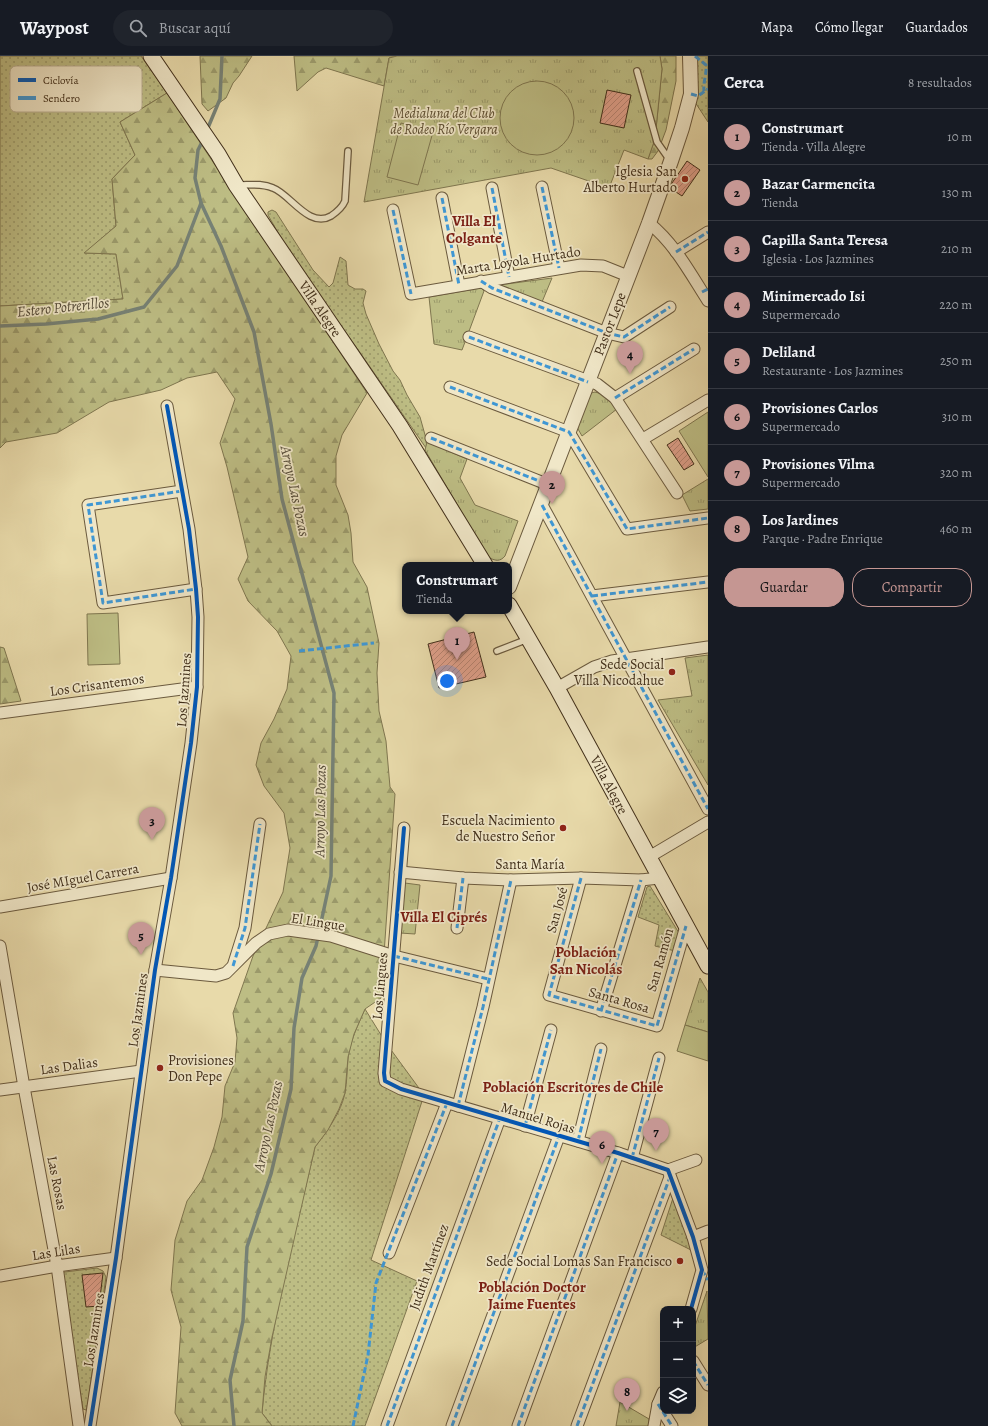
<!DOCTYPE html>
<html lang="es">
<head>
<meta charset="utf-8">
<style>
	:root { --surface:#171b24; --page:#20242c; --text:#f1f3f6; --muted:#9ea1a6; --line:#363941; --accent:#c59692 }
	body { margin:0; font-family:Alegreya,serif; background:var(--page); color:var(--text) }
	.controls { position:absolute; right:12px; bottom:12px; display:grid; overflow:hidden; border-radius:8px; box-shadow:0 4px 16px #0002 }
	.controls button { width:36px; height:36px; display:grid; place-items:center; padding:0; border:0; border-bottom:1px solid var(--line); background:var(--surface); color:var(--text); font:20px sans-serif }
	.you { position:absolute; left:447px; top:625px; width:14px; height:14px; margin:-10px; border:3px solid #fff; border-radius:50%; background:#1a73e8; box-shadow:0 0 0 6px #1a73e833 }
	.badge { display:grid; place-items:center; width:26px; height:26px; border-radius:50%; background:var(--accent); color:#111; font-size:13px; font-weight:700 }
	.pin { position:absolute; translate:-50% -33px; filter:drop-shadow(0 1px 2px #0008) }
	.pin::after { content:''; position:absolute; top:21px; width:14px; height:12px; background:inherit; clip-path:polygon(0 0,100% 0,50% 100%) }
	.popup { position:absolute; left:402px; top:506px; width:110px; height:52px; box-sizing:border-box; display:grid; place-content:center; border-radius:8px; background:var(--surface); filter:drop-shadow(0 1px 3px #0005); font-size:13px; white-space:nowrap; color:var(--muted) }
	.popup b { font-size:15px; color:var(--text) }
	.popup::after { content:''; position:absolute; left:50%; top:100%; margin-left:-8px; border:8px solid transparent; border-top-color:var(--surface) }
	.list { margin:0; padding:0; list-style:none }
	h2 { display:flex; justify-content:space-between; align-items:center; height:52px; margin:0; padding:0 16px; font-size:17px }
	h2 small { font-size:13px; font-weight:400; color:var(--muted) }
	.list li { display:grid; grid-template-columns:26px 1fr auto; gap:12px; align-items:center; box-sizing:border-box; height:56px; padding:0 16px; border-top:1px solid var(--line) }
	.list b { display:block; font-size:15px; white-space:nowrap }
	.list p { margin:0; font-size:13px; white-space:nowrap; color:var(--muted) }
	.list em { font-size:13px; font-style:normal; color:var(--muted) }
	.actions { display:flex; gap:8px; padding:12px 16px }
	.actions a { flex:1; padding:9px 0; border:1px solid var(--accent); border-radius:16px; text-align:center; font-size:14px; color:var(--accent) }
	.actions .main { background:var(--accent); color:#111 }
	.icon { flex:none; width:22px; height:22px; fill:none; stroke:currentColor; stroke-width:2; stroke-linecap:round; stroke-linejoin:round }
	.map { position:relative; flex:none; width:708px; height:1370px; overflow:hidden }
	header { display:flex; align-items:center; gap:24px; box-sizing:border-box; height:56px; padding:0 20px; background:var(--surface); border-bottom:1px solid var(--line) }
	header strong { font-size:19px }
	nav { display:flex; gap:22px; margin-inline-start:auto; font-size:14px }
	.search { width:280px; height:36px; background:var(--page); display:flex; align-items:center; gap:10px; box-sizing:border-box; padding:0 14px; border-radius:22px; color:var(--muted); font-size:15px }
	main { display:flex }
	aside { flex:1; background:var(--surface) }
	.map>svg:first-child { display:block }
	.grass { fill:url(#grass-dots); stroke:#7f764f }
	.forest { fill:url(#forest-firs); stroke:#7f764f }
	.park { fill:url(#park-tufts); stroke:#7f764f }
	.garden { fill:#bdbd84; stroke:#7f764f }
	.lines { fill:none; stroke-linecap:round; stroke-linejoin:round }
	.stream { stroke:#768175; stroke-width:3.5 }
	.building { fill:url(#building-hatch); stroke:#412f1a }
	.service-casing { stroke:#6b5a3e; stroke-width:8 }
	.minor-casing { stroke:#6b5a3e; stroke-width:13 }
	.tertiary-casing { stroke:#6b5a3e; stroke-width:16 }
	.secondary-casing { stroke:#412f1a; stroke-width:17 }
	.service { stroke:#f0e7c8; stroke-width:5.5 }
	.minor { stroke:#f0e7c8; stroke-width:11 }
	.tertiary { stroke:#f0e7c8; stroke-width:14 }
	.secondary { stroke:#f0e7c8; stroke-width:15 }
	.quiet { stroke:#3f97d4; stroke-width:3; stroke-dasharray:6 3; stroke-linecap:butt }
	.cycleway-casing { stroke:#f0e7c8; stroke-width:6 }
	.cycleway { stroke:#0057b8; stroke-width:4 }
	.poi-dot { fill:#8f2418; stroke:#f0e7c8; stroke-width:1.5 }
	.labels { text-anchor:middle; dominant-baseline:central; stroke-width:3.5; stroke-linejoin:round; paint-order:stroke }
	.park-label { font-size:14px; font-style:italic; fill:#5a4b2f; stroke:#f0e7c8 }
	.poi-label { font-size:14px; fill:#412f1a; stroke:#f0e7c8; text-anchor:end }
	.street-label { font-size:14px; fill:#412f1a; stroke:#f0e7c8 }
	.neighbourhood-label { font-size:15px; font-weight:bold; fill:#7a1f14; stroke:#f0e7c8 }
	.water-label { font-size:15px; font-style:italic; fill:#534a38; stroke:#f0e7c8 }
	.key { fill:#f0e7c8; stroke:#bcb094; stroke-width:1 }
	.key-label { font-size:11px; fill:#412f1a }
</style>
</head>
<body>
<header>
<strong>Waypost</strong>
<div class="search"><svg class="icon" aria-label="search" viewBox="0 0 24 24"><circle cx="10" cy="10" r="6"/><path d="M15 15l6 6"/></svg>Buscar aquí</div>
<nav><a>Mapa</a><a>Cómo llegar</a><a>Guardados</a></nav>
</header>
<main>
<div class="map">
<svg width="708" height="1370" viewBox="0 0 708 1370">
	<defs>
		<pattern id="grass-dots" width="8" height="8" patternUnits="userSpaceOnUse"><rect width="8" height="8" fill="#bdbd84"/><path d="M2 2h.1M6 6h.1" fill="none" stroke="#9b9a6b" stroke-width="1.8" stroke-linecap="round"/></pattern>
		<pattern id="forest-firs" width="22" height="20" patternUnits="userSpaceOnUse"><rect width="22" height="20" fill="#bdbd84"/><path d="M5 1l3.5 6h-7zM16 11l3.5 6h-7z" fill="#9b9a6b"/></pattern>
		<pattern id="park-tufts" width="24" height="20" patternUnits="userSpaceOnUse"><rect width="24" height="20" fill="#bdbd84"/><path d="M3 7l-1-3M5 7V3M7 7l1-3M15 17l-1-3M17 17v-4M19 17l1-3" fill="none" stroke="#9b9a6b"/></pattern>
		<pattern id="building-hatch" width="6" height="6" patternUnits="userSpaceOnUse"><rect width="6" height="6" fill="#e1a18c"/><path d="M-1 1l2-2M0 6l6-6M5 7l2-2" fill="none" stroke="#b88472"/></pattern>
	</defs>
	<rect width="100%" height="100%" fill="#e8daaa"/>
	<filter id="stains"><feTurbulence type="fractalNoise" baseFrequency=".005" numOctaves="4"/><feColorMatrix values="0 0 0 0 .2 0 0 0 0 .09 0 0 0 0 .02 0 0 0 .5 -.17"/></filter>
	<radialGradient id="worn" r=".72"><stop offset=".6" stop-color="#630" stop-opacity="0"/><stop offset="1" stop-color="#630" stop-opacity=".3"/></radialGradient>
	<g class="grass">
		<path d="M0,0H141L167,37L120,66L135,99L112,123L116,170L85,197L116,198L123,243L0,250Z"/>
		<path d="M697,0H708V66L691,40Z"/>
		<path d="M272,154L276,156L313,214L329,231L333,227L340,201L346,205L348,229L355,233H363L366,235L363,247L366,258L379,288L393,315L400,324L407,339L420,361L427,386L426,392L359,295L293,203L268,159V156Z"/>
		<path d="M650,830L679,877L675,895L655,890L659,869L638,861L647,831Z"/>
		<path d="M365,953L386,987L424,1039L371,1204L417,1225L365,1370H272L262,1357C270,1267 295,1179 315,1091C327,1075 341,1057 345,1037C347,1026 347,1014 348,1003C350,985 358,969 365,953Z"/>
		<path d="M673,1142L677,1143L691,1194L661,1179Z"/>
		<path d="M97,1212L103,1215L106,1221L87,1352L86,1354L83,1353L60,1222L63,1216H65Z"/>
	</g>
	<g class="forest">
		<path d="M200,0H252L239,20L233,27L226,42L208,55L202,48Z"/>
		<path d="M294,0H397L389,2L384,30L326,12L318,16L297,35Z"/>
		<path d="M660,0H676V25L666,74L658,95L652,103H648L655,83L662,13Z"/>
		<path d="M167,37L367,337L342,379L336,400V429L348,459L351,477L353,506L367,531L379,587L377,617L379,655L386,685L390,731L395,738L381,942L365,953L354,978L348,1001L345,1037L339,1053L328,1074L315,1091L272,1281L265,1321L262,1357L272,1370H182L175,1357L181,1271L171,1234L175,1184L187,1145L202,1124L214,1091L222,1061L225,1030L235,1006L237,982L233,957L253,900L283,836L290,792L284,757L264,730L256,709L261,687L274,663L287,633L291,600L277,575L248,545L238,523L248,501L227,411L220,387L235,343L217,316L187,322L161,334L109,346L57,377L6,386L0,392V250L123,243L116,198L84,197L116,170L112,123L135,99L120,66Z"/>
		<path d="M0,591L4,592L21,645L0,648Z"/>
	</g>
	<g class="park">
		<path d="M397,0H660L662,13L655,83L648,103L624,94L609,132L551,112L364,146L389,2Z"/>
		<path d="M552,222L542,246L499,229Z"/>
		<path d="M481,232L484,235L462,294L434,288L429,241Z"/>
		<path d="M595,336L609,340L617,353L582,380L578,373L577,369L591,337Z"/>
		<path d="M427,386L467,403L460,422L475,449L518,465L505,500C500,506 495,505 488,501L425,394Z"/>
		<path d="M708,423V453L690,455L682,439Z"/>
		<path d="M708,599V729L658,644L692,640L685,602Z"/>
		<path d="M405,827L420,829L415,878L400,877Z"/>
		<path d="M700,922L708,936V976L685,969Z"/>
		<path d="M707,1235L708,1283L693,1292V1276Z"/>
		<path d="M620,1346L649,1363V1370H616Z"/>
	</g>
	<g class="garden">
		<circle cx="537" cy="62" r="37"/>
		<path d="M401,67L433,76L418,129L387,121Z"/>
		<path d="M708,356V421L679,375Z"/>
		<path d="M118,557L120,608L88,609L87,558Z"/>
		<path d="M685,969L708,976V1005L677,995Z"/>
	</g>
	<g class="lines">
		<g class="stream">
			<path d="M207,74L220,43L222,0"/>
			<path d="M201,147L221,190L254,276L271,368L282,443L334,637L331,820L316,890L302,922L294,972L291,1033L271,1118L247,1191L243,1265L230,1324L234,1370"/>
			<path d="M0,270L46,268L98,263L144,251L177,210L201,147L195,122L198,94L203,84"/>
		</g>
	</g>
	<g class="building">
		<path d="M607,34L631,39L624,72L600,67Z"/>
		<path d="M687,105L700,114L682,140L670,132L672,127Z"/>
		<path d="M678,382L694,408L684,414L667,389Z"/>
		<path d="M474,576L486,621L439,632L428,588Z"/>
		<path d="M103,1217L99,1250L86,1251L82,1219Z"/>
	</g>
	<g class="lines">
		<defs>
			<g id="service">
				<path d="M637,15L657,86L669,103"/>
				<path d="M239,129C250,129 262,127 273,132C290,138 309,173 331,160C337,156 342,152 345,145L348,95"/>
				<path d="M497,595L528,583"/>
			</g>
			<g id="minor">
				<path d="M542,131L559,212"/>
				<path d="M492,132L509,221"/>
				<path d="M442,142L459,229"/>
				<path d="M393,154L411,238L581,209L603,210L628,220"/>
				<path d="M649,167C675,188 690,217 708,245"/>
				<path d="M676,196L708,176"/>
				<path d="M481,225L492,232L607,277L624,281L670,251"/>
				<path d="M469,281L597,328L615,342L677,437"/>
				<path d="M450,331L569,376L627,473L708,462"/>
				<path d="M615,342L694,293"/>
				<path d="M431,382L549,429"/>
				<path d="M643,383L708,344"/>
				<path d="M182,435L88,449L103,547L196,533"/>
				<path d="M542,449L708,753"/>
				<path d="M592,540L708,526"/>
				<path d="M557,632L594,611L612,605L708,591"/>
				<path d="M0,657L197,631"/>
				<path d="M404,772L384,1017L385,1025L401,1033L618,1097L668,1114L693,1181L702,1214L691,1253"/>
				<path d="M649,801L708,766"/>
				<path d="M400,816L463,822L511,824L581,822L641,824L659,822"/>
				<path d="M581,822L549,939L657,970L686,870"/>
				<path d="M0,851L171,822"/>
				<path d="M457,872L463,822"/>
				<path d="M0,890L24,1031L57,1210L79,1370"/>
				<path d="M234,907L245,872L260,768"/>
				<path d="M155,914L216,920L226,917L256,887L269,878L288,874L331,880L394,900L488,923"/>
				<path d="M601,955L641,824"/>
				<path d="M0,1034L141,1015"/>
				<path d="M458,1050L483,951L511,824"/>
				<path d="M525,1070L551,974"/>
				<path d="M578,1085L601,993"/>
				<path d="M632,1102L659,1002"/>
				<path d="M668,1114L696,1104"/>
				<path d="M693,1181L708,1175"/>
				<path d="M389,1197L447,1047"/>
				<path d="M0,1220L57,1210L116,1202"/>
				<path d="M693,1305L708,1329"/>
				<path d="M658,1348L672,1370"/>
				<path d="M90,1370L116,1202L155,914L171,822L191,687L197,631L198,561L196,533L189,473L167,350"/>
				<path d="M387,1370L500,1062"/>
				<path d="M452,1370L559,1080"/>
				<path d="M518,1370L618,1097"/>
				<path d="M577,1370L670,1121"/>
				<path d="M654,1370L658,1348L663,1336"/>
			</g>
			<path id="tertiary" d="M509,531L649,167L671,105L682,72L691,38L690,0"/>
			<g id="secondary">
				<path d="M151,0L218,98L236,129L400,370L485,509"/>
				<path d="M509,549L557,632L708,910"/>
			</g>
		</defs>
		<use href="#service" class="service-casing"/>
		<use href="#minor" class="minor-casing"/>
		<use href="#tertiary" class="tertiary-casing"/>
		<use href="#secondary" class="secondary-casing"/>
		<use href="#service" class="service"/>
		<use href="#minor" class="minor"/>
		<use href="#tertiary" class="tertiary"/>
		<use href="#secondary" class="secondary"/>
		<g class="quiet">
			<path d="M695,0L706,9C707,18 703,25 704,35"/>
			<path d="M691,38L698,40L708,33"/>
			<path d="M542,131L559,212"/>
			<path d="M492,132L509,221"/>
			<path d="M442,142L459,229"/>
			<path d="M393,154L411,238"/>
			<path d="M676,196L708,176"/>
			<path d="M481,225L492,232L607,277L624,281L670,251"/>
			<path d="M702,236L708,233"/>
			<path d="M469,281L588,326"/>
			<path d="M450,331L569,376L627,473L708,462"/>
			<path d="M615,342L694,293"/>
			<path d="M431,382L549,429"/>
			<path d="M182,435L88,449L103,547L196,533"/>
			<path d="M542,449L708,753"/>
			<path d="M592,540L708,526"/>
			<path d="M299,595L374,587"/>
			<path d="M581,822L549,939L657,970L686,870"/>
			<path d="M457,872L463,822"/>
			<path d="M394,900L488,923"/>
			<path d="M233,910L245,872L260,768"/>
			<path d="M601,955L641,824"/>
			<path d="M458,1050L483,951L511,824"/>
			<path d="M525,1070L551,974"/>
			<path d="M578,1085L601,993"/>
			<path d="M632,1102L659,1002"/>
			<path d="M702,1214L708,1224"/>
			<path d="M693,1305L708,1329"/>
			<path d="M658,1348L672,1370"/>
			<path d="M353,1370L368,1299L376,1227L447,1047"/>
			<path d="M387,1370L500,1062"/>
			<path d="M452,1370L559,1080"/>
			<path d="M518,1370L618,1097"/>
			<path d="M577,1370L670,1121"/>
		</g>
		<defs>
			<g id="cycleway">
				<path d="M404,772L384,1017L385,1025L401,1033L618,1097L668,1114L693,1181L702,1214L691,1253"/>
				<path d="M90,1370L116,1202L155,914L171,822L191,687L197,631L198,561L196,533L189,473L167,350"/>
			</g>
		</defs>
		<use href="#cycleway" class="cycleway-casing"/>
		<use href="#cycleway" class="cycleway"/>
	</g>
	<g class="poi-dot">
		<circle cx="685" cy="123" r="4"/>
		<circle cx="672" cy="616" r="4"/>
		<circle cx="563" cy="772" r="4"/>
		<circle cx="160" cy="1012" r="4"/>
		<circle cx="680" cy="1205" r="4"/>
	</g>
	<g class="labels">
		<g class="park-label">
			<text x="444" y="57">Medialuna del Club<tspan x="444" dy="16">de Rodeo Río Vergara</tspan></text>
		</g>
		<g class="poi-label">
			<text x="677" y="115">Iglesia San<tspan x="677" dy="16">Alberto Hurtado</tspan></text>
			<text x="664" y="608">Sede Social<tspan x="664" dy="16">Villa Nicodahue</tspan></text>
			<text x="555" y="764">Escuela Nacimiento<tspan x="555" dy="16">de Nuestro Señor</tspan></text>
			<text x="168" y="1004" text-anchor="start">Provisiones<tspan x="168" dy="16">Don Pepe</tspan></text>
			<text x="672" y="1205">Sede Social Lomas San Francisco</text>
		</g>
		<g class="street-label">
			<text transform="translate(518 205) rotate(-9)">Marta Loyola Hurtado</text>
			<text transform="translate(320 253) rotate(56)">Villa Alegre</text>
			<text transform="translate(610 268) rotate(-69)">Pastor Lepe</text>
			<text transform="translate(97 629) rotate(-8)">Los Crisantemos</text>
			<text transform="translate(184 634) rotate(-86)">Los Jazmines</text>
			<text transform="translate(609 729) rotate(62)">Villa Alegre</text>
			<text x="530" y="808">Santa María</text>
			<text transform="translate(83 822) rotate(-10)">José MIguel Carrera</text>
			<text transform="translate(557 854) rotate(-75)">San José</text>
			<text transform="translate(318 866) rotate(9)">El Lingue</text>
			<text transform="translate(660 904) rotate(-74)">San Ramón</text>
			<text transform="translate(380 930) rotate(-85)">Los Lingues</text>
			<text transform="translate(619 944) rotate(16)">Santa Rosa</text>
			<text transform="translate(138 954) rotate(-82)">Los Jazmines</text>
			<text transform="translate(69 1010) rotate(-8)">Las Dalias</text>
			<text transform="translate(538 1062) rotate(17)">Manuel Rojas</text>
			<text transform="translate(57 1127) rotate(79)">Las Rosas</text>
			<text transform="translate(56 1196) rotate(-9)">Las Lilas</text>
			<text transform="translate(429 1211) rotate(-70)">Judith Martínez</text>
			<text transform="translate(94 1274) rotate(-81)">Los Jazmines</text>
		</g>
		<g class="neighbourhood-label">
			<text x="474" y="165">Villa El<tspan x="474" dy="17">Colgante</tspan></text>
			<text x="444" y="861">Villa El Ciprés</text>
			<text x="586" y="896">Población<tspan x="586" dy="17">San Nicolás</tspan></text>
			<text x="573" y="1031">Población Escritores de Chile</text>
			<text x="532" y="1231">Población Doctor<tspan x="532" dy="17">Jaime Fuentes</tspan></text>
		</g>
		<g class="water-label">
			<text transform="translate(63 251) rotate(-6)">Estero Potrerillos</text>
			<text transform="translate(295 435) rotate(78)">Arroyo Las Pozas</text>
			<text transform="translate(320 755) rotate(-89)">Arroyo Las Pozas</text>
			<text transform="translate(268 1070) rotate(-78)">Arroyo Las Pozas</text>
		</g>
	</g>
	<rect x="10" y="10" width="132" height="46" rx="6" class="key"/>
	<rect x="18" y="22" width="18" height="4" fill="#0057b8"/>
	<rect x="18" y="40" width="18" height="4" fill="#3f97d4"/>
	<g class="key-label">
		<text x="43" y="28">Ciclovía</text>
		<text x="43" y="46">Sendero</text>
	</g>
	<rect width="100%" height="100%" filter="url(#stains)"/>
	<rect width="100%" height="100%" fill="url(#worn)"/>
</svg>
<div class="controls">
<button>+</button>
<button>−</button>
<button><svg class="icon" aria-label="layers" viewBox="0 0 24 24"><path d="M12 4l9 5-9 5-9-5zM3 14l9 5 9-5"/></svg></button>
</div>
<div class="you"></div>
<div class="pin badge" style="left:457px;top:604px">1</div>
<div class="popup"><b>Construmart</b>Tienda</div>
<div class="pin badge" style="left:552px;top:448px">2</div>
<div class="pin badge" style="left:152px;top:784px">3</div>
<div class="pin badge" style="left:630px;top:318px">4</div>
<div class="pin badge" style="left:141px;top:899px">5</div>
<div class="pin badge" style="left:602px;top:1108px">6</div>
<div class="pin badge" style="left:656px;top:1095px">7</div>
<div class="pin badge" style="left:627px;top:1355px">8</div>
</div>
<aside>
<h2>Cerca<small>8 resultados</small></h2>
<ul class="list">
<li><span class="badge">1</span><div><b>Construmart</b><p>Tienda · Villa Alegre</p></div><em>10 m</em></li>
<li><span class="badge">2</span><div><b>Bazar Carmencita</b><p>Tienda</p></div><em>130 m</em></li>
<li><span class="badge">3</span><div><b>Capilla Santa Teresa</b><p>Iglesia · Los Jazmines</p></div><em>210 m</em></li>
<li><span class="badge">4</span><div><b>Minimercado Isi</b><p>Supermercado</p></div><em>220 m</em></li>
<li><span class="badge">5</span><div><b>Deliland</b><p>Restaurante · Los Jazmines</p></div><em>250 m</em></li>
<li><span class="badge">6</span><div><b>Provisiones Carlos</b><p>Supermercado</p></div><em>310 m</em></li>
<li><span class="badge">7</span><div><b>Provisiones Vilma</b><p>Supermercado</p></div><em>320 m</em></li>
<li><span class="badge">8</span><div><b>Los Jardines</b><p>Parque · Padre Enrique</p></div><em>460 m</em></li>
</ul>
<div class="actions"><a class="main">Guardar</a><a>Compartir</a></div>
</aside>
</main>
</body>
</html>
